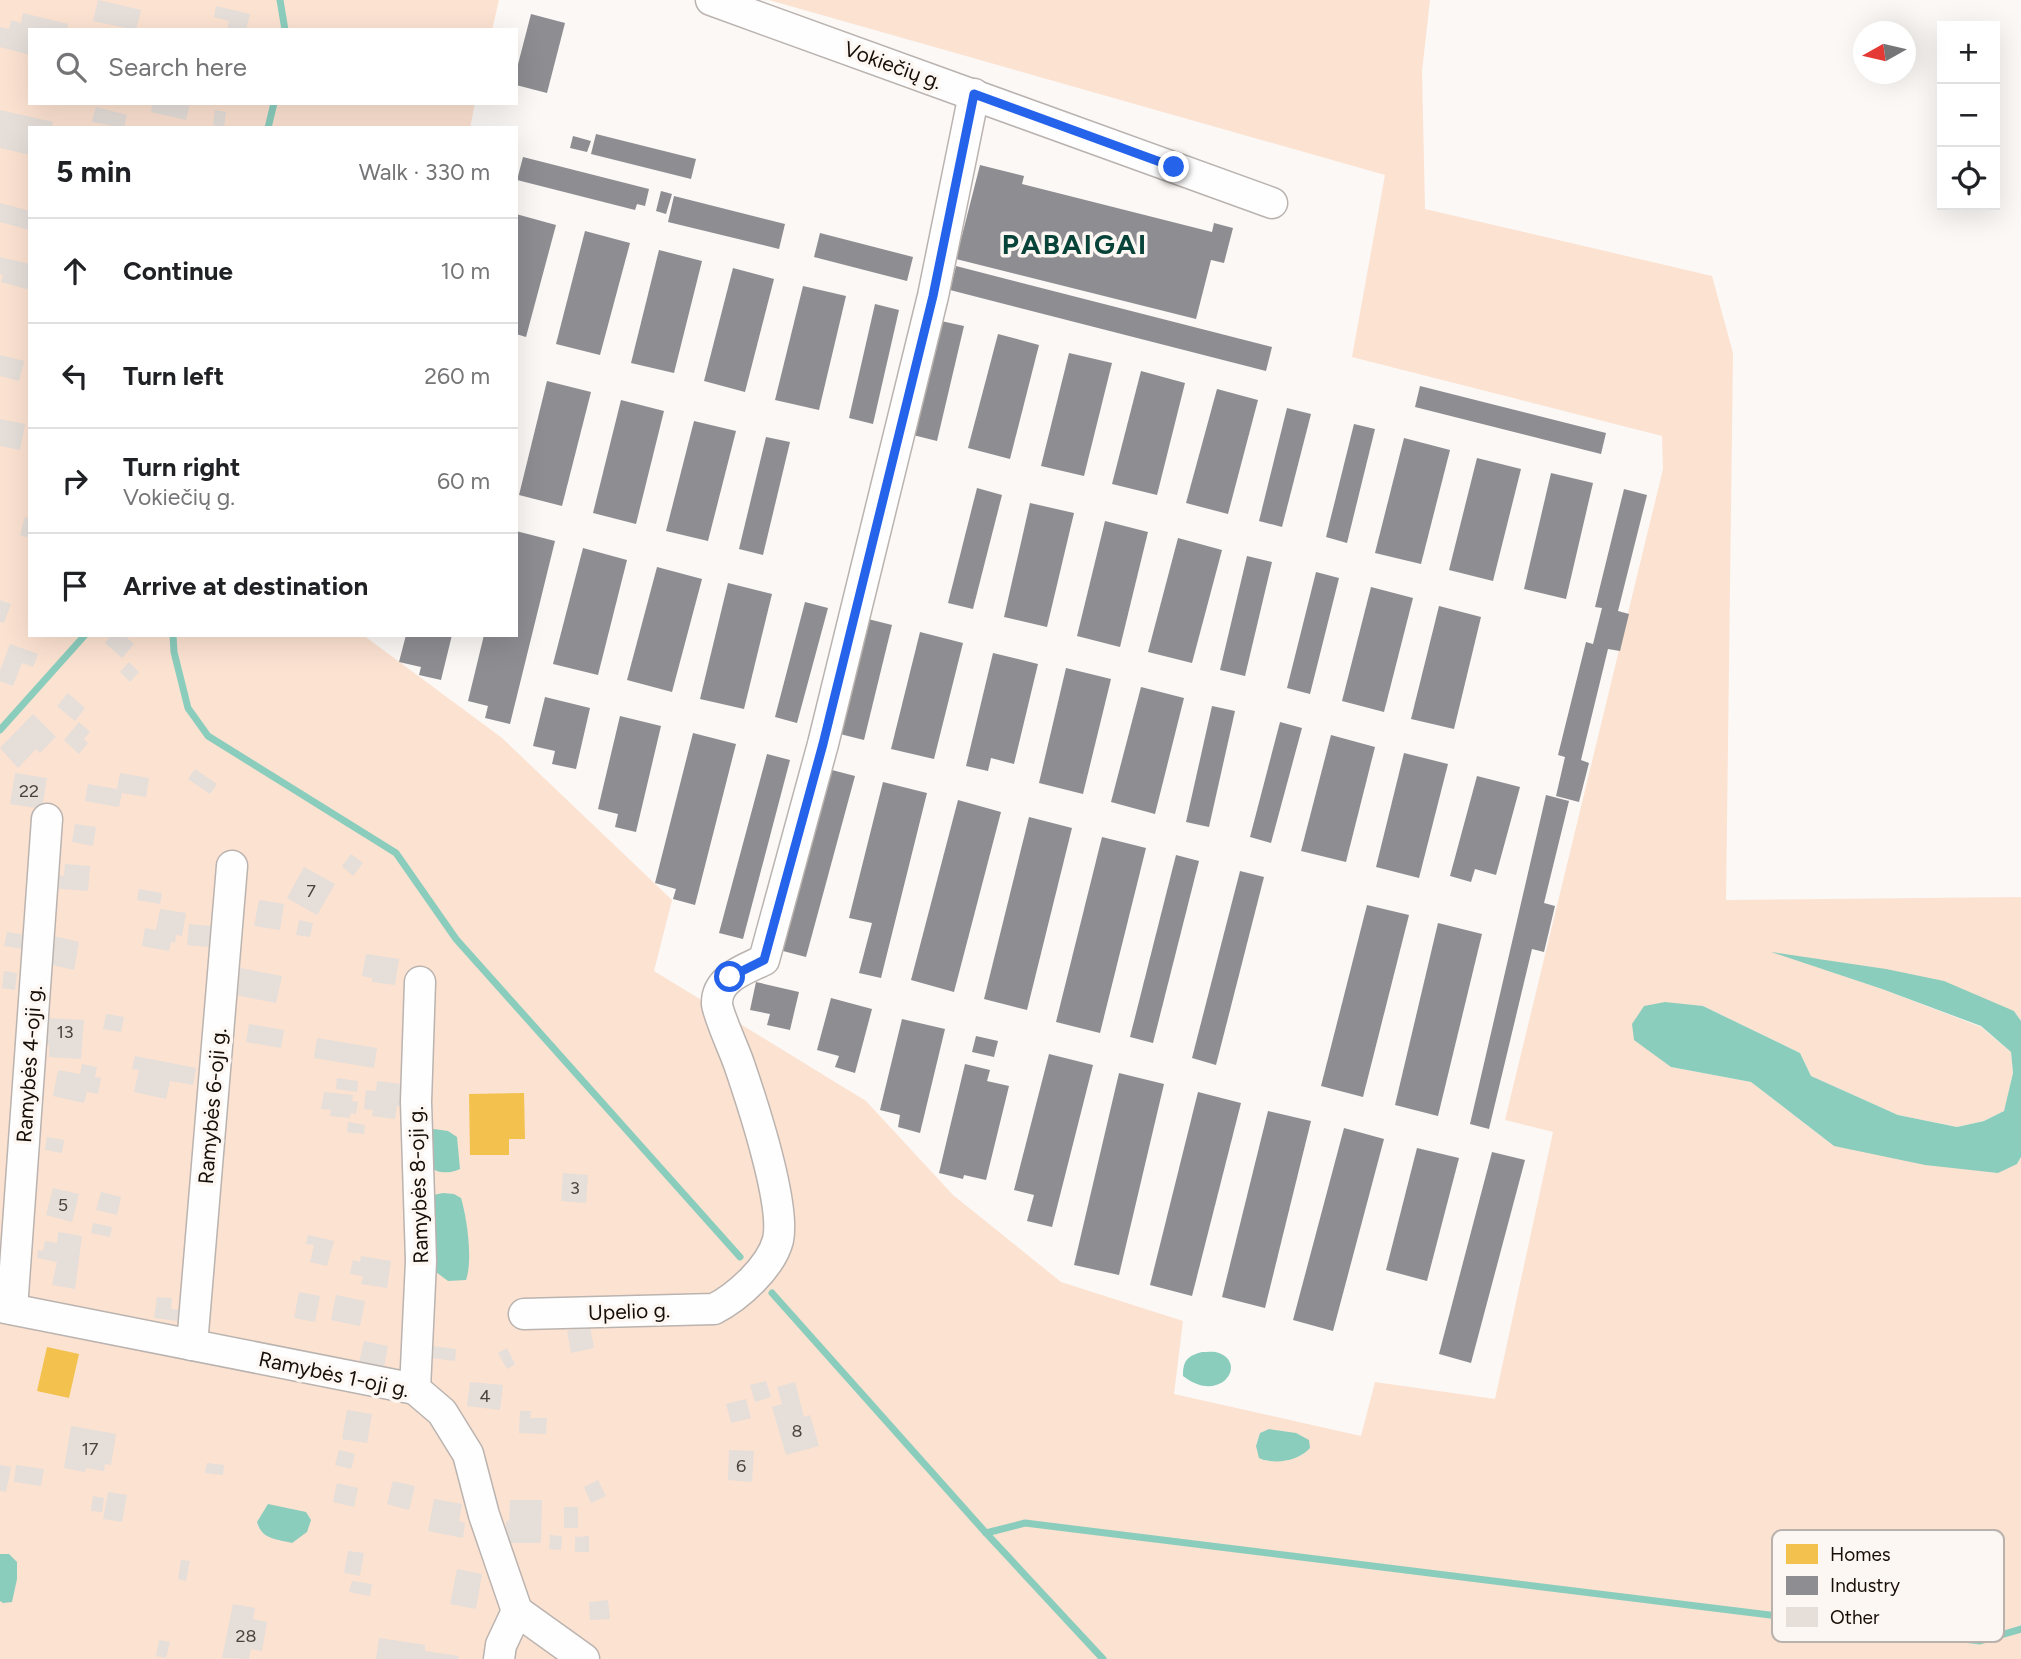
<!DOCTYPE html>
<html lang="en">
<head>
<meta charset="utf-8">
<style>
	:root { --surface:#fff; --page:#f2f2f2; --text:#202124; --muted:#757577; --line:#e0e0e0 }
	body { margin:0; font-family:Figtree,sans-serif; background:var(--page); color:var(--text) }
	.controls { position:absolute; right:21px; top:21px; display:grid; overflow:hidden; border-radius:0px; box-shadow:0 7px 28px #0002 }
	.controls button { width:63px; height:63px; display:grid; place-items:center; padding:0; border:0; border-bottom:2px solid var(--line); background:var(--surface); color:var(--text); font:35px sans-serif }
	.compass { position:absolute; left:1853px; top:21px; width:63px; height:63px; border-radius:50%; background:var(--surface); box-shadow:0 7px 28px #0002; rotate:262deg }
	.stop { position:absolute; width:21px; height:21px; margin:-16px; border:5px solid #2563eb; border-radius:50%; background:#fff }
	.stop.end { background:#2563eb; border-color:#fff; box-shadow:0 2px 7px #0008 }
	.list { margin:0; padding:0; list-style:none }
	h2 { display:flex; justify-content:space-between; align-items:center; height:91px; margin:0; padding:0 28px; font-size:30px }
	h2 small { font-size:23px; font-weight:400; color:var(--muted) }
	.list li { display:grid; grid-template-columns:46px 1fr auto; gap:21px; align-items:center; box-sizing:border-box; height:105px; padding:0 28px; border-top:2px solid var(--line) }
	.list b { display:block; font-size:26px; white-space:nowrap }
	.list p { margin:0; font-size:23px; white-space:nowrap; color:var(--muted) }
	.list em { font-size:23px; font-style:normal; color:var(--muted) }
	.icon { flex:none; width:38px; height:38px; fill:none; stroke:currentColor; stroke-width:2; stroke-linecap:round; stroke-linejoin:round }
	.map { position:relative; flex:none; width:2021px; height:1659px; overflow:hidden }
	.search { position:absolute; background:var(--surface); box-shadow:0 7px 28px #0002; left:28px; top:28px; width:490px; height:77px; display:flex; align-items:center; gap:18px; box-sizing:border-box; padding:0 24px; border-radius:0px; color:var(--muted); font-size:26px }
	.panel { position:absolute; background:var(--surface); box-shadow:0 7px 28px #0002; left:28px; top:126px; width:490px; height:511px; border-radius:0px }
	.map>svg:first-child { display:block }
	.green { fill:#fce2d1; fill-rule:evenodd }
	.water { fill:#8bcdbd }
	.homes { fill:#f2c14e }
	.industry { fill:#8d8d92 }
	.lines { fill:none; stroke-linecap:round; stroke-linejoin:round }
	.stream { stroke:#8bcdbd; stroke-width:7 }
	.building { fill:#e5ded9 }
	.minor-casing { stroke:#bab3af; stroke-width:33 }
	.minor { stroke:#fefefe; stroke-width:30 }
	.route { stroke:#2563eb; stroke-width:9 }
	.labels { text-anchor:middle; dominant-baseline:central; stroke-width:7; stroke-linejoin:round; paint-order:stroke }
	.number-label { font-size:18px; fill:#4b423c }
	.street-label { font-size:21px; fill:#180e08; stroke:#fdf7f3 }
	.district-label { font-size:28px; font-weight:bold; letter-spacing:2px; fill:#074338; stroke:#fdf7f3 }
	.key { fill:#fdf7f3; stroke:#b8b1ac; stroke-width:2 }
	.key-label { font-size:19px; fill:#180e08 }
</style>
</head>
<body>
<div class="map">
<svg width="2021" height="1659" viewBox="0 0 2021 1659">
	<rect width="100%" height="100%" fill="#fbf8f5"/>
	<path class="green" d="M0,0H499L492,30H30V103H475L470,128H30V635H363L502,738L672,900L654,971L866,1101L953,1195L1061,1282L1183,1321L1174,1394L1361,1436L1375,1382L1495,1399L1553,1132L1505,1120L1663,469L1662,436L1352,357L1385,175L769,0H1430L1422,71L1425,209L1712,276L1733,353L1726,900L2021,897V1021L2014,1011L1776,953L1882,989L1981,1027L2011,1052L2013,1073L2004,1111L1984,1121L1957,1127L1898,1115L1811,1076L1800,1053L1703,1006L1671,1067L1751,1082L1834,1146L2017,1164L2021,1157V1659H0ZM1269,1429L1304,1454L1288,1460L1266,1461L1256,1446L1260,1433Z"/>
	<g class="water">
		<path d="M1771,952L1886,969L1944,981L2014,1011L2021,1021V1157L2017,1164L1998,1173L1925,1165L1834,1146L1751,1082L1671,1067L1634,1040L1632,1024L1644,1006L1665,1002L1703,1006L1800,1053L1811,1076L1898,1115L1957,1127L1984,1121L2004,1111L2013,1073L2011,1052L1981,1026L1882,989Z"/>
		<path d="M434,1129L448,1131L457,1137L460,1169C449,1174 437,1174 427,1165L426,1132Z"/>
		<path d="M443,1193L454,1194L461,1198C467,1218 473,1260 466,1280L448,1281L436,1272L430,1209L433,1195Z"/>
		<path d="M1202,1352C1207,1352 1215,1351 1219,1353C1248,1364 1220,1405 1183,1376C1183,1361 1187,1356 1202,1352Z"/>
		<path d="M1269,1429L1296,1433L1309,1440L1310,1448C1299,1461 1274,1465 1259,1458L1256,1446L1260,1433Z"/>
		<path d="M268,1504L306,1512L311,1520L307,1532L292,1543C277,1539 262,1540 257,1522Z"/>
		<path d="M0,1554H9L17,1562V1579L12,1602L3,1603L0,1601Z"/>
	</g>
	<g class="homes">
		<path d="M524,1093L525,1139H509V1155H470L469,1094Z"/>
		<path d="M47,1347L79,1354L69,1398L37,1391Z"/>
	</g>
	<g class="industry">
		<path d="M531,14L565,23L547,93L516,85V72Z"/>
		<path d="M596,134L696,159L691,179L591,154Z"/>
		<path d="M573,136L591,141L587,152L570,148Z"/>
		<path d="M523,157L649,189L645,206L637,204L635,210L517,180Z"/>
		<path d="M980,165L1024,176L1022,184L1212,232L1214,223L1233,228L1224,263L1211,260L1196,319L956,259Z"/>
		<path d="M661,191L672,194L666,214L656,211Z"/>
		<path d="M674,196L785,224L779,249L668,222Z"/>
		<path d="M516,214L556,225L526,337L516,334Z"/>
		<path d="M585,231L630,243L600,355L556,344Z"/>
		<path d="M820,233L913,257L907,281L814,257Z"/>
		<path d="M659,250L702,261L674,373L631,363Z"/>
		<path d="M956,266L1272,347L1266,371L950,290Z"/>
		<path d="M733,268L774,279L745,392L704,381Z"/>
		<path d="M803,286L846,296L819,410L775,400Z"/>
		<path d="M875,304L899,310L873,424L849,418Z"/>
		<path d="M941,321L964,326L937,441L913,435Z"/>
		<path d="M998,334L1039,345L1010,459L968,448Z"/>
		<path d="M1069,353L1112,363L1084,476L1041,466Z"/>
		<path d="M1141,371L1185,383L1157,495L1112,484Z"/>
		<path d="M547,381L591,392L562,506L519,495Z"/>
		<path d="M1420,386L1606,433L1601,454L1415,407Z"/>
		<path d="M1217,389L1258,400L1228,514L1186,503Z"/>
		<path d="M621,400L664,411L636,524L593,513Z"/>
		<path d="M1287,408L1311,414L1282,527L1259,521Z"/>
		<path d="M694,421L736,431L708,541L666,531Z"/>
		<path d="M1354,424L1375,429L1347,543L1326,537Z"/>
		<path d="M766,437L790,442L763,555L739,549Z"/>
		<path d="M1404,438L1450,450L1421,564L1375,553Z"/>
		<path d="M1477,458L1521,469L1493,581L1449,570Z"/>
		<path d="M1551,473L1593,483L1566,599L1524,589Z"/>
		<path d="M977,488L1002,495L973,609L948,603Z"/>
		<path d="M1624,489L1647,495L1618,611L1629,614L1620,651L1608,649L1581,760L1589,763L1579,802L1556,796L1565,757L1558,755L1586,642L1593,644L1602,608L1595,607Z"/>
		<path d="M1030,503L1074,513L1047,627L1004,617Z"/>
		<path d="M1105,521L1148,532L1120,647L1077,636Z"/>
		<path d="M516,531L555,541L510,724L485,718L488,706L468,701L484,635H516Z"/>
		<path d="M1178,538L1222,550L1192,663L1148,652Z"/>
		<path d="M583,548L627,560L598,675L553,664Z"/>
		<path d="M1247,556L1272,562L1245,676L1220,670Z"/>
		<path d="M657,567L702,579L672,692L627,680Z"/>
		<path d="M1316,572L1339,578L1310,694L1287,688Z"/>
		<path d="M728,583L772,594L744,709L700,699Z"/>
		<path d="M1371,587L1413,598L1384,712L1342,701Z"/>
		<path d="M805,602L828,608L797,723L775,717Z"/>
		<path d="M1439,606L1481,617L1454,729L1411,719Z"/>
		<path d="M868,619L892,625L864,740L840,734Z"/>
		<path d="M920,632L963,643L934,759L891,749Z"/>
		<path d="M406,635H452L441,680L419,675L421,667L399,662Z"/>
		<path d="M993,653L1038,664L1014,764L991,758L988,771L966,766Z"/>
		<path d="M1066,668L1111,679L1083,794L1039,783Z"/>
		<path d="M1141,687L1184,698L1155,814L1111,802Z"/>
		<path d="M545,697L590,708L576,769L552,764L555,751L533,746Z"/>
		<path d="M1212,706L1235,711L1209,827L1186,822Z"/>
		<path d="M620,716L661,726L636,832L615,827L618,814L598,809Z"/>
		<path d="M1280,722L1302,728L1271,843L1250,837Z"/>
		<path d="M693,733L736,744L695,905L673,899L676,889L655,883Z"/>
		<path d="M1331,735L1375,747L1346,862L1301,851Z"/>
		<path d="M1404,753L1448,764L1419,878L1376,867Z"/>
		<path d="M767,754L790,760L743,939L719,933Z"/>
		<path d="M832,770L855,776L806,957L783,951Z"/>
		<path d="M1477,776L1520,787L1496,875L1475,869L1471,882L1450,876Z"/>
		<path d="M883,782L927,793L881,978L859,973L872,923L849,918Z"/>
		<path d="M1546,795L1569,801L1544,903L1555,906L1544,952L1532,949L1489,1129L1470,1124Z"/>
		<path d="M958,800L1001,812L954,992L911,980Z"/>
		<path d="M1029,817L1072,828L1027,1010L984,999Z"/>
		<path d="M1102,837L1146,848L1100,1033L1056,1022Z"/>
		<path d="M1176,855L1199,861L1153,1043L1130,1037Z"/>
		<path d="M1240,871L1264,877L1216,1065L1192,1058Z"/>
		<path d="M1367,905L1409,915L1363,1097L1321,1086Z"/>
		<path d="M1438,923L1482,934L1438,1116L1395,1105Z"/>
		<path d="M756,982L799,992L790,1030L767,1025L770,1014L750,1010Z"/>
		<path d="M831,998L872,1009L855,1073L835,1067L839,1056L817,1050Z"/>
		<path d="M902,1019L945,1029L920,1133L898,1127L900,1115L880,1110Z"/>
		<path d="M976,1036L998,1041L994,1057L972,1052Z"/>
		<path d="M1049,1054L1093,1065L1052,1227L1027,1221L1034,1195L1014,1190Z"/>
		<path d="M965,1064L990,1070L987,1081L1009,1086L986,1180L964,1175L963,1179L939,1173Z"/>
		<path d="M1119,1073L1164,1084L1119,1275L1074,1265Z"/>
		<path d="M1198,1092L1241,1103L1192,1296L1150,1285Z"/>
		<path d="M1268,1111L1311,1121L1265,1308L1222,1297Z"/>
		<path d="M1344,1128L1384,1139L1333,1331L1293,1320Z"/>
		<path d="M1417,1148L1459,1158L1427,1281L1386,1270Z"/>
		<path d="M1492,1152L1525,1160L1471,1363L1439,1354Z"/>
	</g>
	<g class="lines">
		<g class="stream">
			<path d="M280,0L285,30"/>
			<path d="M268,128L274,103"/>
			<path d="M173,635L174,652L188,708L208,736L396,853L456,939L740,1257"/>
			<path d="M0,730L85,635"/>
			<path d="M772,1293L986,1533L1103,1659"/>
			<path d="M986,1533L1025,1523L1980,1641L2021,1629"/>
		</g>
	</g>
	<g class="building">
		<path d="M98,0L141,10L136,30L93,21Z"/>
		<path d="M216,6L250,14L246,30H227L229,21L214,17Z"/>
		<path d="M23,13L68,24L67,30H30V55L0,47V27L9,29L11,20L21,23Z"/>
		<path d="M153,103H190L186,120L151,112Z"/>
		<path d="M96,107L127,115L124,128L92,122Z"/>
		<path d="M0,110L53,122L52,128H30V155L0,148Z"/>
		<path d="M215,110L226,112L224,127L213,125Z"/>
		<path d="M0,203L30,211V230L0,222Z"/>
		<path d="M0,257L30,264V290L1,282L3,275L0,274Z"/>
		<path d="M0,355L24,361L19,381L0,376Z"/>
		<path d="M0,419L25,424L20,450L0,446Z"/>
		<path d="M25,517L30,519V538L20,535Z"/>
		<path d="M0,600L11,604L4,623L0,622Z"/>
		<path d="M111,635H124L134,644L122,658L105,643Z"/>
		<path d="M10,644L38,654L33,667L22,663L13,686L0,681V671Z"/>
		<path d="M129,662L139,672L130,682L120,672Z"/>
		<path d="M68,693L85,708L75,721L57,706Z"/>
		<path d="M33,714L56,737L40,753L36,749L18,768L0,748Z"/>
		<path d="M79,722L90,732L84,739L88,743L79,754L64,740Z"/>
		<path d="M195,769L217,784L210,794L188,779Z"/>
		<path d="M15,773L47,778L42,809L10,804Z"/>
		<path d="M120,773L149,778L146,797L122,793L119,807L85,801L88,784L117,789Z"/>
		<path d="M75,824L96,827L93,846L72,842Z"/>
		<path d="M351,854L363,863L353,876L342,866Z"/>
		<path d="M65,864L90,866L88,891L51,888V875L64,876Z"/>
		<path d="M304,867L335,884L317,915L287,898Z"/>
		<path d="M139,889L162,893L160,904L137,900Z"/>
		<path d="M259,900L284,904L280,930L254,926Z"/>
		<path d="M160,909L186,913L182,936L176,935L175,943L171,942L169,951L142,946L145,928L156,930Z"/>
		<path d="M299,920L313,923L310,937L296,935Z"/>
		<path d="M189,924L223,927L221,948L187,945Z"/>
		<path d="M7,932L25,935L23,949L4,946Z"/>
		<path d="M54,936L79,942L74,970L48,964Z"/>
		<path d="M366,954L399,959L395,985L372,982V978L362,976Z"/>
		<path d="M235,967L282,976L276,1003L235,995L238,979L233,978Z"/>
		<path d="M4,971L17,973L15,990L2,988Z"/>
		<path d="M106,1014L124,1017L121,1032L103,1029Z"/>
		<path d="M48,1018L84,1020L81,1059L49,1057V1045H46Z"/>
		<path d="M249,1024L284,1030L281,1048L246,1042Z"/>
		<path d="M317,1038L377,1048L374,1068L314,1058Z"/>
		<path d="M135,1056L196,1068L193,1085L170,1081L166,1099L134,1092L139,1070L132,1069Z"/>
		<path d="M82,1064L97,1067L95,1077L101,1078L98,1094L87,1092L84,1103L53,1096L58,1070L80,1074Z"/>
		<path d="M337,1078L358,1081L357,1092L336,1089Z"/>
		<path d="M377,1081L409,1085L406,1107L397,1106L395,1119L372,1116L373,1110L364,1109L366,1090L376,1091Z"/>
		<path d="M324,1092L353,1095L352,1101L358,1102L356,1114L351,1113L350,1118L330,1116L331,1110L321,1109Z"/>
		<path d="M348,1122L365,1125L364,1134L347,1132Z"/>
		<path d="M47,1137L64,1140L62,1153L45,1150Z"/>
		<path d="M563,1173L588,1175L586,1203L561,1201Z"/>
		<path d="M53,1188L79,1194L72,1222L46,1215Z"/>
		<path d="M101,1192L121,1197L117,1215L96,1210Z"/>
		<path d="M93,1223L112,1227L110,1237L91,1233Z"/>
		<path d="M58,1232L82,1236L75,1289L52,1285L57,1262L37,1258L38,1250L43,1251L45,1241L57,1243Z"/>
		<path d="M308,1235L334,1241L327,1266L310,1262L314,1245L306,1244Z"/>
		<path d="M361,1256L391,1261L387,1288L361,1284L363,1276L350,1274L353,1260L360,1262Z"/>
		<path d="M299,1292L320,1296L315,1322L294,1318Z"/>
		<path d="M336,1295L365,1301L360,1326L331,1320Z"/>
		<path d="M157,1297L172,1298L171,1309L179,1310L177,1321L154,1318Z"/>
		<path d="M590,1326L594,1348L571,1353L567,1331Z"/>
		<path d="M364,1341L388,1346L384,1368L359,1363Z"/>
		<path d="M433,1346L456,1349L455,1361L431,1358Z"/>
		<path d="M507,1348L515,1364L507,1369L498,1353Z"/>
		<path d="M766,1381L771,1397L755,1402L750,1385Z"/>
		<path d="M470,1382L503,1385L500,1410L467,1406Z"/>
		<path d="M795,1382L804,1417L810,1415L819,1446L786,1455L772,1407L782,1404L777,1387Z"/>
		<path d="M746,1399L751,1418L731,1423L726,1404Z"/>
		<path d="M347,1410L372,1414L367,1443L342,1439Z"/>
		<path d="M520,1411H531L530,1418H547L546,1434L519,1433Z"/>
		<path d="M71,1426L116,1434L111,1465L105,1464L104,1471L86,1468L85,1472L64,1468Z"/>
		<path d="M339,1450L355,1454L351,1469L335,1465Z"/>
		<path d="M729,1450L754,1451L752,1482L728,1480Z"/>
		<path d="M207,1463L224,1465L223,1475L205,1473Z"/>
		<path d="M0,1465L11,1467L6,1492L0,1491Z"/>
		<path d="M16,1465L44,1469L41,1486L14,1482Z"/>
		<path d="M598,1480L606,1496L591,1503L584,1487Z"/>
		<path d="M393,1481L415,1486L409,1510L387,1504Z"/>
		<path d="M337,1483L358,1488L354,1507L333,1502Z"/>
		<path d="M108,1492L127,1495L122,1522L103,1519Z"/>
		<path d="M93,1496L104,1498L102,1512L91,1511Z"/>
		<path d="M434,1499L462,1504L459,1521L465,1523L463,1538L428,1531Z"/>
		<path d="M510,1500H542L541,1543H506V1521H509Z"/>
		<rect x="564" y="1507" width="14" height="21"/>
		<path d="M550,1535L562,1536L561,1550L549,1549Z"/>
		<path d="M589,1536V1552H575V1537Z"/>
		<path d="M348,1551L364,1553L360,1576L344,1573Z"/>
		<path d="M181,1560L190,1561L186,1581L178,1579Z"/>
		<path d="M457,1569L482,1574L476,1609L450,1604Z"/>
		<path d="M352,1581L372,1584L370,1596L349,1592Z"/>
		<path d="M608,1600L610,1619L590,1620L589,1602Z"/>
		<path d="M233,1604L255,1608L253,1619L267,1622L262,1651L251,1649L249,1659L222,1658Z"/>
		<path d="M379,1638L425,1645V1651L459,1656L458,1659H376Z"/>
		<path d="M159,1640L170,1642L166,1658L156,1656Z"/>
	</g>
	<g class="lines">
		<defs>
			<g id="minor">
				<path d="M711,0L1272,203"/>
				<path d="M0,1307L415,1389L442,1412L468,1454L484,1515L517,1611L501,1645L499,1659"/>
				<path d="M12,1309L47,819"/>
				<path d="M524,1314L714,1309C738,1297 771,1267 778,1240C786,1204 752,1102 739,1064C735,1052 718,1015 717,1004C716,978 746,969 764,960L823,744L933,296L974,94"/>
				<path d="M192,1345L232,866"/>
				<path d="M415,1389L421,1261L416,1102L420,982"/>
				<path d="M517,1611L584,1659"/>
			</g>
		</defs>
		<use href="#minor" class="minor-casing"/>
		<use href="#minor" class="minor"/>
	</g>
	<g class="lines">
		<path class="route" d="M730,977L764,960L823,744L933,296L974,94L1174,167"/>
	</g>
	<g class="labels">
		<g class="number-label">
			<text x="29" y="791">22</text>
			<text x="311" y="891">7</text>
			<text x="65" y="1032">13</text>
			<text x="575" y="1188">3</text>
			<text x="63" y="1205">5</text>
			<text x="485" y="1396">4</text>
			<text x="797" y="1431">8</text>
			<text x="90" y="1449">17</text>
			<text x="741" y="1466">6</text>
			<text x="246" y="1636">28</text>
		</g>
		<g class="street-label">
			<text transform="translate(893 65) rotate(20)">Vokiečių g.</text>
			<text transform="translate(29 1064) rotate(-86)">Ramybės 4-oji g.</text>
			<text transform="translate(212 1106) rotate(-85)">Ramybės 6-oji g.</text>
			<text transform="translate(418 1185) rotate(-92)">Ramybės 8-oji g.</text>
			<text transform="translate(629 1311) rotate(-2)">Upelio g.</text>
			<text transform="translate(334 1374) rotate(12)">Ramybės 1-oji g.</text>
		</g>
		<g class="district-label">
			<text x="1075" y="244">PABAIGAI</text>
		</g>
	</g>
	<rect x="1772" y="1530" width="232" height="112" rx="10" class="key"/>
	<rect x="1786" y="1544" width="32" height="20" fill="#f2c14e"/>
	<rect x="1786" y="1576" width="32" height="19" fill="#8d8d92"/>
	<rect x="1786" y="1607" width="32" height="20" fill="#e5ded9"/>
	<g class="key-label">
		<text x="1830" y="1561">Homes</text>
		<text x="1830" y="1592">Industry</text>
		<text x="1830" y="1624">Other</text>
	</g>
</svg>
<div class="controls">
<button>+</button>
<button>−</button>
<button><svg class="icon" aria-label="locate" viewBox="0 0 24 24"><circle cx="12" cy="12" r="6"/><path d="M12 2v4M12 18v4M2 12h4M18 12h4"/></svg></button>
</div>
<svg class="compass" viewBox="-18 -18 36 36"><path d="M0-13l5 13h-10z" fill="#e53935"/><path d="M0 13l5-13h-10z" fill="#757577"/></svg>
<div class="stop" style="left:730px;top:977px"></div>
<div class="stop end" style="left:1174px;top:167px"></div>
<div class="search"><svg class="icon" aria-label="search" viewBox="0 0 24 24"><circle cx="10" cy="10" r="6"/><path d="M15 15l6 6"/></svg>Search here</div>
<section class="panel">
<h2>5 min<small>Walk · 330 m</small></h2>
<ul class="list">
<li><svg class="icon" aria-label="ahead" viewBox="0 0 24 24"><path d="M12 20V5M6 11l6-6 6 6"/></svg><div><b>Continue</b></div><em>10 m</em></li>
<li><svg class="icon" aria-label="left" viewBox="0 0 24 24"><path d="M17 20v-9H6M10 6l-5 5 5 5"/></svg><div><b>Turn left</b></div><em>260 m</em></li>
<li><svg class="icon" aria-label="right" viewBox="0 0 24 24"><path d="M7 20v-9h11M14 6l5 5-5 5"/></svg><div><b>Turn right</b><p>Vokiečių g.</p></div><em>60 m</em></li>
<li><svg class="icon" aria-label="arrive" viewBox="0 0 24 24"><path d="M6 21V4h12l-3 4 3 4H6"/></svg><div><b>Arrive at destination</b></div></li>
</ul>
</section>
</div>
</body>
</html>
